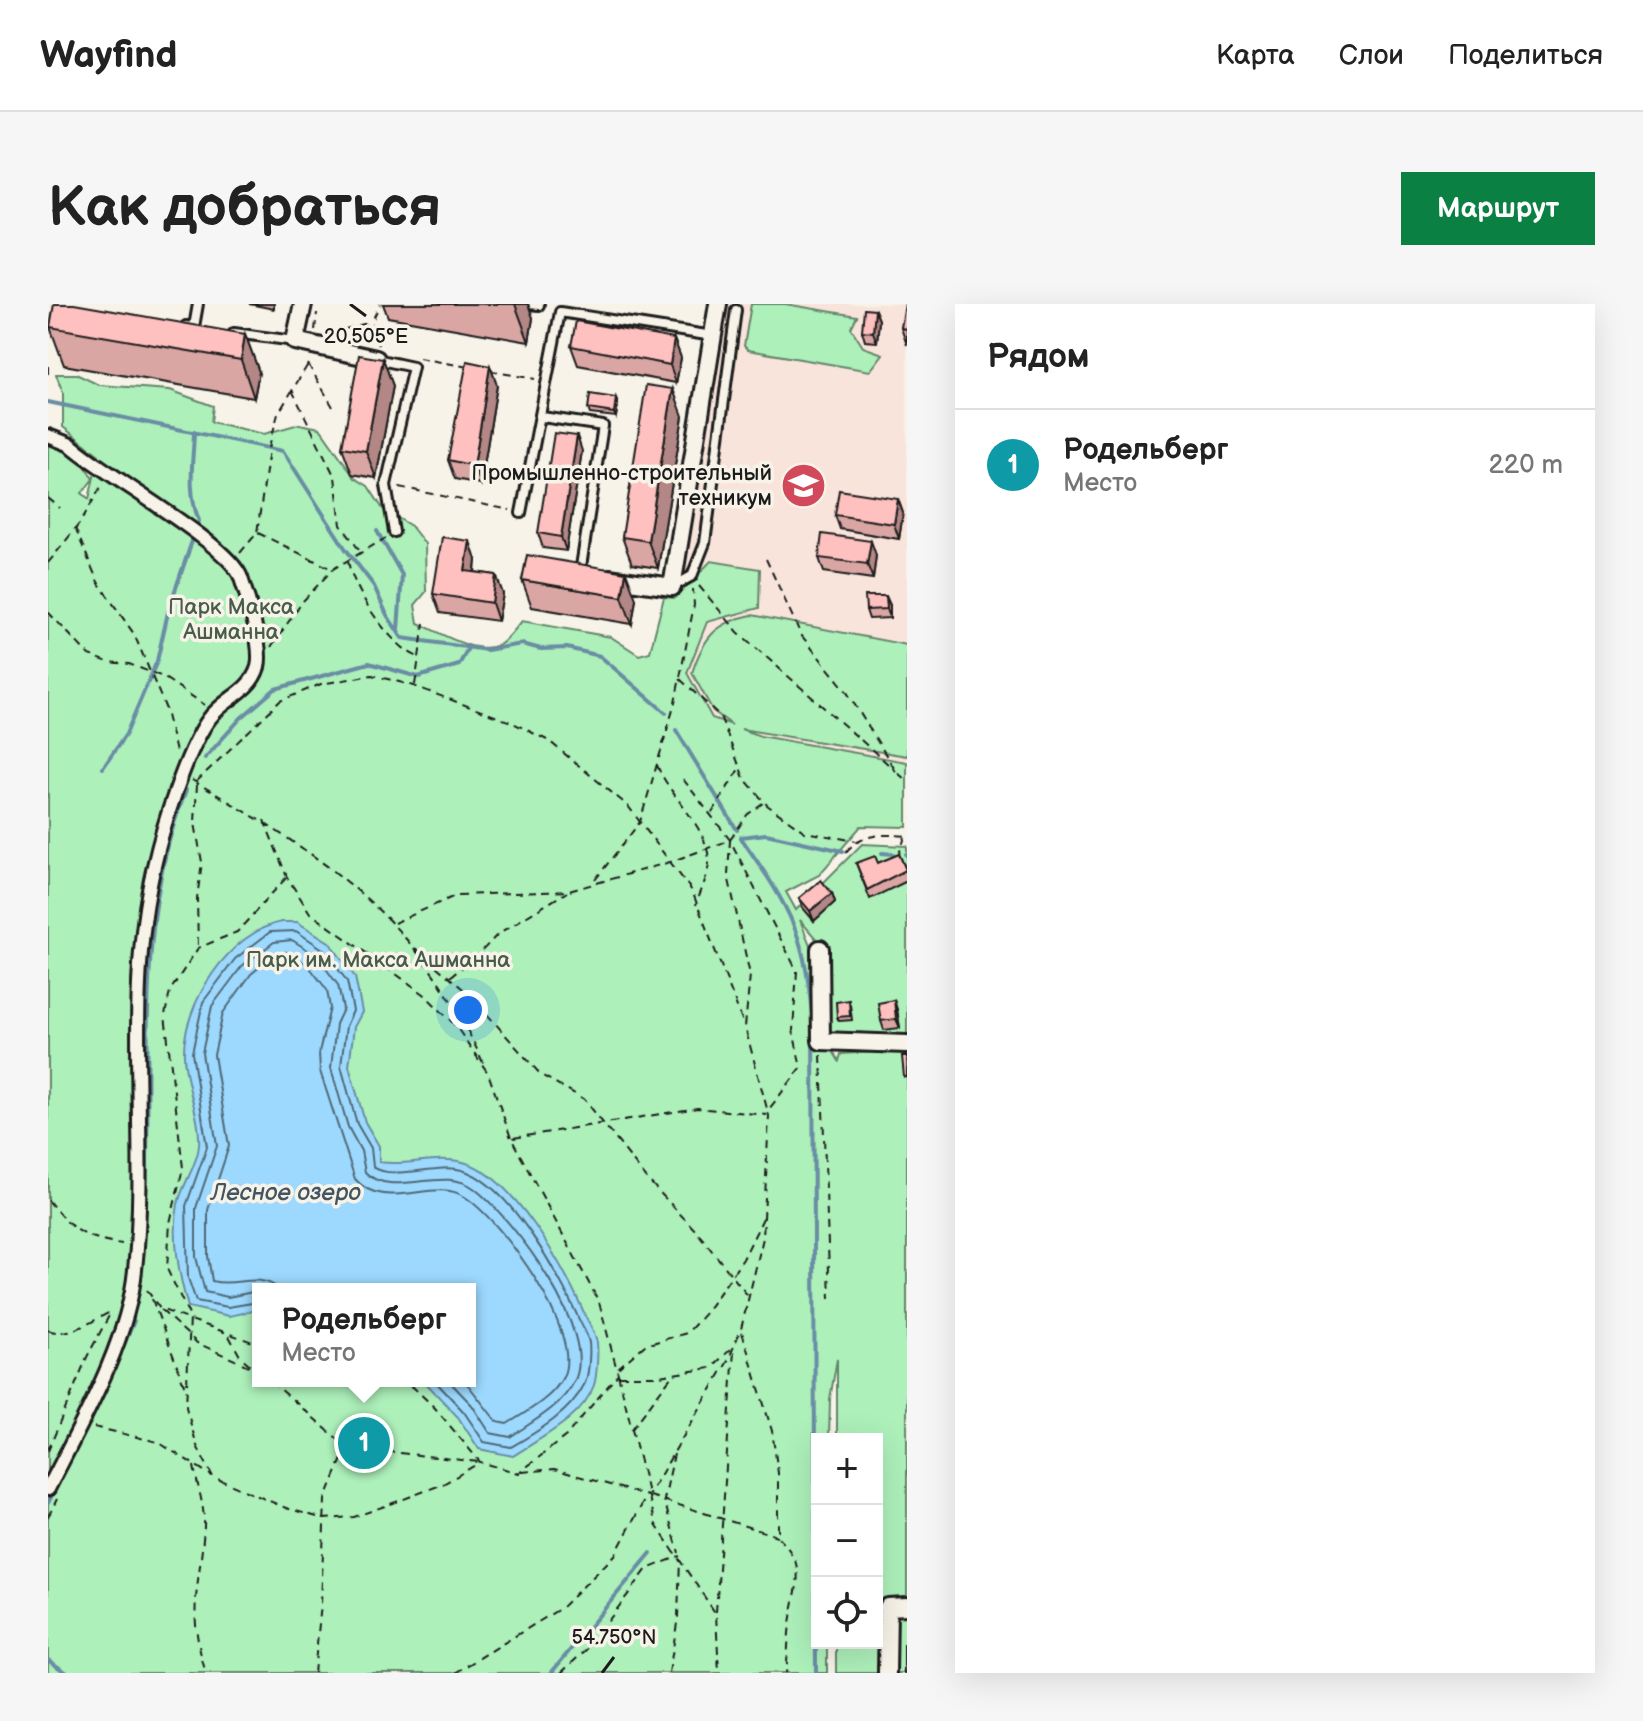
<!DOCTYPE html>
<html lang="ru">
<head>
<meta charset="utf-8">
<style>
	:root { --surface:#fff; --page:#f6f6f6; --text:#222; --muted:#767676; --line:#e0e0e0; --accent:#0b8043 }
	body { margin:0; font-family:"Balsamiq Sans",sans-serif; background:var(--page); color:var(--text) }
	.controls { position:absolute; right:24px; bottom:24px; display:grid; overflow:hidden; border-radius:0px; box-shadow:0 8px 32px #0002 }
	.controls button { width:72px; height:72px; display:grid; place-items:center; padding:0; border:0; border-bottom:2px solid var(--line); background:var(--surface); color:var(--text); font:40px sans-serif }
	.you { position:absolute; left:420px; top:706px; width:28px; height:28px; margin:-20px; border:6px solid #fff; border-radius:50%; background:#1a73e8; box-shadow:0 0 0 12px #1a73e833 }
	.badge { display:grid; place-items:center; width:52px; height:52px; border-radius:50%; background:var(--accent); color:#fff; font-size:26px; font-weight:700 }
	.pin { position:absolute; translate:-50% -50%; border:4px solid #fff; box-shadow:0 2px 8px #0006 }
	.popup { position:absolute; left:204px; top:979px; width:224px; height:104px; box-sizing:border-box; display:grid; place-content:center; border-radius:0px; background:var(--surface); filter:drop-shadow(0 2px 6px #0005); font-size:26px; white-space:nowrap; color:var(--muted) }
	.popup b { font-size:30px; color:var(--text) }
	.popup::after { content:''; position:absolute; left:50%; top:100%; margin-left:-16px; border:16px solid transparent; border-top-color:var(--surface) }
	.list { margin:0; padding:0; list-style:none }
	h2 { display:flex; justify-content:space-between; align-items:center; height:104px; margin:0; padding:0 32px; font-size:34px }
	h2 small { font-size:26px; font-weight:400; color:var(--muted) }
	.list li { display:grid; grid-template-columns:52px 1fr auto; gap:24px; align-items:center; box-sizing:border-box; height:112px; padding:0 32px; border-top:2px solid var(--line) }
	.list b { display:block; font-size:30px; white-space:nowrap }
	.list p { margin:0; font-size:26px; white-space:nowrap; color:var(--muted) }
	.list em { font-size:26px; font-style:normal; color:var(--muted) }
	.icon { flex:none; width:44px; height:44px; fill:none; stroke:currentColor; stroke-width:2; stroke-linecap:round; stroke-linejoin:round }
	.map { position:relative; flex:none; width:859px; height:1369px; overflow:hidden; border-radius:0px }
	header { display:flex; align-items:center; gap:48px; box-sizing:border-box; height:112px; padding:0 40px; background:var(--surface); border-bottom:2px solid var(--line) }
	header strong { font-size:38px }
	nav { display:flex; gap:44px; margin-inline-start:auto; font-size:28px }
	.intro { display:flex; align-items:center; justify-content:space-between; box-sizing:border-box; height:192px; padding:0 48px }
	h1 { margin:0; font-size:56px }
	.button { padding:20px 36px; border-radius:0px; background:var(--accent); color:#fff; font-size:28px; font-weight:700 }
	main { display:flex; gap:48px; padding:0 48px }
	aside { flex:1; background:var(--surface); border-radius:0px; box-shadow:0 8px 32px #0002 }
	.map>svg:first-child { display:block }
	.built { fill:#f9e4dc }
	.green { fill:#adf0ba; stroke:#64866b; stroke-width:2; fill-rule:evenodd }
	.water { fill:#9dd9fe; stroke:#698da4; stroke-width:2 }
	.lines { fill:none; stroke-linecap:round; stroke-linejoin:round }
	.shore { stroke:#506876; stroke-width:2 }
	.stream { stroke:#698da4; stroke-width:4 }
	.service-casing { stroke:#1c1c1c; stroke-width:14 }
	.pedestrian-casing { stroke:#1c1c1c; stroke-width:18 }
	.minor-casing { stroke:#1c1c1c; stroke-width:22 }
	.path { stroke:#1c1c1c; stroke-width:2; stroke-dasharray:8 6; stroke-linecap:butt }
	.service { stroke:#f7f3e8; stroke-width:8 }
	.pedestrian { stroke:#f7f3e8; stroke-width:12 }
	.minor { stroke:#f7f3e8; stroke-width:16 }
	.wall { fill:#daa6a4; stroke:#1c1c1c; stroke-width:2 }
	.shaded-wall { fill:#b28786; stroke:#1c1c1c; stroke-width:2 }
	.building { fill:#fec1bf; stroke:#1c1c1c; stroke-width:2 }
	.ticks { fill:none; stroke:#1c1c1c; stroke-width:3 }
	.labels { text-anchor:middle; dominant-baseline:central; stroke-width:7; stroke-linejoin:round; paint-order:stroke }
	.poi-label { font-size:22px; fill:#1c1c1c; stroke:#f7f3e8; text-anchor:end }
	.park-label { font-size:22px; fill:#485c4b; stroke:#f7f3e8 }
	.water-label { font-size:24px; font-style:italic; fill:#435560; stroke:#f7f3e8 }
	.ticks-label { font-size:20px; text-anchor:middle; fill:#1c1c1c; stroke:#f7f3e8; stroke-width:7; stroke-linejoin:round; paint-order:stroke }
</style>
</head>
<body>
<header>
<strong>Wayfind</strong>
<nav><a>Карта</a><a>Слои</a><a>Поделиться</a></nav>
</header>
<div class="intro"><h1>Как добраться</h1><a class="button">Маршрут</a></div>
<main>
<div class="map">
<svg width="859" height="1369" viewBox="0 0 859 1369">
	<rect width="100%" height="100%" fill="#f7f3e8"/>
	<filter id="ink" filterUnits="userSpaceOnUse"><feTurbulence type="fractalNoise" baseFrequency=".0125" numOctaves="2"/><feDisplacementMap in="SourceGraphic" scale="16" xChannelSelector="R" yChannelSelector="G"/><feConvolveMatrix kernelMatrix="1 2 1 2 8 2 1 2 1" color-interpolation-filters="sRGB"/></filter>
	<g filter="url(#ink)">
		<path class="built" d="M679,0H859V490L660,421L622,365Z"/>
		<g class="green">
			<path d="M703,0H737L809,12L803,24L815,43L835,50L822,67L700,46L696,42Z"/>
			<path d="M8,70H28L51,81L122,86L165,102L163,118L216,130L251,120L272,124L307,174L320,182L335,205L363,222L377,240L378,288L367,301L370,319C391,328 428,352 451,341C459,337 468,324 474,317L563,333L591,351L602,348L616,293L627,294L663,257L712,265L711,304L659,318L639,369L664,414L684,421L665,407L644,369C655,334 668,318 704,311L859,341V452L693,425L712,432L859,458V523L813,522L771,571L738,588L748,606L814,540L859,542V735L781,733L782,651L752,616L772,666L774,729L791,757L793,750L859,746V1369H788V1339H829V1135H789V1055L782,1095L781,1135H769V1339H779V1369H0V138L30,150L45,175L34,189L41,195L51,151L15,123V89ZM210,985H422V1077H210Z"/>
		</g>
		<path class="water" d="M234,618H249L281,638L307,673L314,708L306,723L301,762L317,818L331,842V858C358,863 387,851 415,858C465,870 518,967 537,1011C541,1019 548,1030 549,1039C550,1048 549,1072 546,1081C535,1114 492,1134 465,1152L431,1145L410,1113L376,1077H422V985H210V1006L181,1012L140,1003C131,972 124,933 130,900C134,881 149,862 151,842C153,813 137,781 136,752C134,701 182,627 234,618Z"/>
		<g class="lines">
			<g class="shore">
				<path d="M231,985C209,967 188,984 164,977L160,952V906L181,842L166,751L175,709L203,670L229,649L239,648L260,661L279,686L282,704L271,748L272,767L307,875C337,910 386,872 417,893C454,917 536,1029 515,1073C505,1094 478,1108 459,1120L449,1118L417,1077"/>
				<path d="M210,987L180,993L157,988L148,953V904L169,842L154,749L164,702L194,662L226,638L244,636L268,651L290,681L295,705L288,720L283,764L300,823L313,847L317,868C344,896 396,860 427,885C465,915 552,1029 526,1078C513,1103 484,1118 462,1133L442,1129L424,1101L401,1077"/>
				<path d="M210,998L180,1003L148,997L140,974L138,902L159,843L144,749L155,698L187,655L222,628L248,627L275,645L299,677L305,707L298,722L293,762L309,820L323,844L325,863C345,877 389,859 414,866C460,879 510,969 529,1011C532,1019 540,1030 541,1039C542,1048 541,1073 536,1081C522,1109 490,1127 463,1143L436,1138L416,1108L387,1077"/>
			</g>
			<g class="stream">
				<path d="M0,98L235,147L297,244L326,282L339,311L354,334L439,346L474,340L493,345L519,344L552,352L618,409"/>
				<path d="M329,227L354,271L350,325"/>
				<path d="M628,426L689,526"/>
				<path d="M157,454L193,414L227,385L321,359L370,373L411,361L420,344"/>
				<path d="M55,464L78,430L109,357L121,304L151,217C139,186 145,160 146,128"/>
				<path d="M693,533L718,530L795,547"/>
				<path d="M693,534C745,608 758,632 765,723L768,1369"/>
				<path d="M834,549L845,550"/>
				<path d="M858,550H859"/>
				<path d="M97,911C106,768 83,622 138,486"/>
				<path d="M94,961L95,936"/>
				<path d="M64,1069L86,1017"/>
				<path d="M0,1199L36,1128"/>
				<path d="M0,1356L19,1369"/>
				<path d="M503,1369L603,1249"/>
			</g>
			<defs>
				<g id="service">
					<path d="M480,0L491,1"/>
					<path d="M138,22L146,23L150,0"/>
					<path d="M186,29L247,37"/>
					<path d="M328,55L365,63L338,181L346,228"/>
					<path d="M494,113L555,122L532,269"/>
					<path d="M473,209L512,8L665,32"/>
					<path d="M624,283L644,272L657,239L688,6"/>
				</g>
				<path id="pedestrian" d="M0,132L23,141C56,171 182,240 193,274C200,294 215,343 210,363C202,389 176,394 161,415C138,447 115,522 106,562C75,694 101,832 87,966C80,1039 33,1120 0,1185"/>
				<g id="minor">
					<path d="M255,0L247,37L328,55"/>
					<path d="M561,274L624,283L670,0"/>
					<path d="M772,645L773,737L859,740"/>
					<path d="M839,1369L840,1303L859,1302"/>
				</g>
			</defs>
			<use href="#service" class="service-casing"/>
			<use href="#pedestrian" class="pedestrian-casing"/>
			<use href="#minor" class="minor-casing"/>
			<g class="path">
				<path d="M267,26L269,9"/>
				<path d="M283,29L323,18"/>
				<path d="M330,41L324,17L332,0"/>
				<path d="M371,54L420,63"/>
				<path d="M260,60L285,103"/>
				<path d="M0,62V71"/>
				<path d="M442,67L487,75"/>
				<path d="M244,86L287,173L293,221L312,247"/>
				<path d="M351,183L462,206"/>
				<path d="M0,194L12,204"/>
				<path d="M27,224L50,278L86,330L117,403L128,448"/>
				<path d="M210,229L284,265"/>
				<path d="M192,249L209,229L222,139L230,110L262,57"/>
				<path d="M718,255L753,331L797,385L846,464"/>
				<path d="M300,257C305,286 343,344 371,353"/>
				<path d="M0,259L32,219L54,181"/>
				<path d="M651,282L690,328L848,467"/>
				<path d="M0,308L41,351L60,358L81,360L115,373L157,401"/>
				<path d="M223,343L255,297L285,265L338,234"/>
				<path d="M632,375L672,412L696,474L719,501L757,528L808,537"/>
				<path d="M367,381L376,319"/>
				<path d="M609,461C622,494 661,523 661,559C660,572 652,589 648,601"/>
				<path d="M850,469L859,477"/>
				<path d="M635,475L682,536L749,667L745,726L753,764L721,805"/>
				<path d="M144,476C278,554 371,613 436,761"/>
				<path d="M148,478L232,397L273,380L324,371L363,381L463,418L501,437L580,502L644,587L696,721"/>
				<path d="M149,480L147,519L154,558L149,594L150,644"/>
				<path d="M664,509L691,465"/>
				<path d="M216,516L239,573L262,609L376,690L407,721L440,769L463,834L551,998L570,1070L518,1132L471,1169L432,1158L387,1104L365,1083L352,1077"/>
				<path d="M798,548C814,529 835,530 859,532"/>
				<path d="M850,553L857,533"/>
				<path d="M238,574L189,628L150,644L122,687L117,711L135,864L122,919L119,965L142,1013L138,1103L149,1142L165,1173L238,1204L276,1215L306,1213L348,1198L395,1180L431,1159"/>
				<path d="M547,576L592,518L627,399L646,301L645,285"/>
				<path d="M346,619L409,591L521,587L622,558L682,536L699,511L716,498"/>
				<path d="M367,644L422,691L493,771L536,795L599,875L650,929L700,992"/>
				<path d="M402,673L427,654L451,629L519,588"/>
				<path d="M773,751L782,995"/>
				<path d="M465,834L649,804L719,811"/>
				<path d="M0,896C23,926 35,934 74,940"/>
				<path d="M99,986L112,1005L210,1040"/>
				<path d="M104,995L138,1086"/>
				<path d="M113,1006L149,1039L205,1064"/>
				<path d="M0,1026C19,1034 45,1017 62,1008"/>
				<path d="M694,1028L724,1127L730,1169V1233C759,1262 749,1277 743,1313C740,1331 740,1350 738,1369"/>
				<path d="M181,1032L192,1052L210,1068"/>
				<path d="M570,1064L597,1041L639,1029L659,1007L695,955L717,910"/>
				<path d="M570,1070L608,1221L668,1310L671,1369"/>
				<path d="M571,1072H612L663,1064L684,1044"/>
				<path d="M223,1077L299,1143L431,1158"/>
				<path d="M46,1123L110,1138L164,1172"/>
				<path d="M584,1125L623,1073"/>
				<path d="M0,1147L39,1053L63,1008"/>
				<path d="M626,1150L616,1196L631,1249"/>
				<path d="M146,1162C149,1181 157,1203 156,1223C152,1284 138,1305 158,1369"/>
				<path d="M474,1168L506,1165L600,1192L680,1057L693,1025L715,934L721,812L697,723L702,671L680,571L682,536"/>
				<path d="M602,1192L729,1232"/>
				<path d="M0,1213L9,1195"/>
				<path d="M668,1308L686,1047"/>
				<path d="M266,1369L273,1300L277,1196L299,1143"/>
				<path d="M407,1369L513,1304L567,1251L598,1193"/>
				<path d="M513,1369L540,1344L599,1265L632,1252"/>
				<path d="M621,1369L630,1313L632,1255"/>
			</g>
			<use href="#service" class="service"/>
			<use href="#pedestrian" class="pedestrian"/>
			<use href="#minor" class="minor"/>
		</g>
		<g class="wall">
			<path d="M201,0H226V5Z"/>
			<path d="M335,0H480L485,14L481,38L340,13Z"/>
			<path d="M859,0V41L853,24Z"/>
			<path d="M827,6L831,16L829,38L817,37L814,27Z"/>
			<path d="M2,23L197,30L211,68L206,94L16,61Z"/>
			<path d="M626,35L633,54L628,79L530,61L523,42Z"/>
			<path d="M335,55L345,82L328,174L304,170L294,143Z"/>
			<path d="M442,62L449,81L433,180L407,175L400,156Z"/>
			<path d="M570,99L568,113L542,110L540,105Z"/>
			<path d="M635,112L610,264L584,260L574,233Z"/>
			<path d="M534,147L518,247L495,244L490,229Z"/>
			<path d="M850,195L855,209L851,235L792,225L787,211Z"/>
			<path d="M828,251L825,275L776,268L771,254Z"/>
			<path d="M428,256L427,268L448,271L455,290L450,317L392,309L385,290Z"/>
			<path d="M474,276L588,295L584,320L484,303Z"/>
			<path d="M842,301V314L821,315L818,306Z"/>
			<path d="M851,550L859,568V577L822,595L808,559H830Z"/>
			<path d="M784,589L787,598L766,617L755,604L751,594Z"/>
			<path d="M846,696L849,706L852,724L836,726L833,717Z"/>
			<path d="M802,701L804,716L791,717L789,713Z"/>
		</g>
		<g class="shaded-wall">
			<path d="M467,0H480L485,14L481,38Z"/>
			<path d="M827,6L831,16L829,38L825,28Z"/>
			<path d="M197,30L211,68L206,94L193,56Z"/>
			<path d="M626,35L633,54L628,79L622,61Z"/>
			<path d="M335,55L345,82L328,174L318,147Z"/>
			<path d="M442,62L449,81L433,180L426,162Z"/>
			<path d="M625,85L635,112L610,264L600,237Z"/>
			<path d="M568,94L570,99L568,113L566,109Z"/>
			<path d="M529,132L534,147L518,247L513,233Z"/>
			<path d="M850,195L855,209L851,235L846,220Z"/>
			<path d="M422,237L428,256L424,286L417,267Z"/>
			<path d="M823,237L828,251L825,275L819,260Z"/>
			<path d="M578,268L588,295L584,320L574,293Z"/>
			<path d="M448,271L455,290L450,317L444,299Z"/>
			<path d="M838,292L842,301V314L839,305Z"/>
			<path d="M784,589L787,598L766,617L762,607Z"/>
			<path d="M846,696L849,706L852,724L848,715Z"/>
		</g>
		<g class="building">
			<path d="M6,0H26L197,30L193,56L2,23Z"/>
			<path d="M857,0H859V25L853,24Z"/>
			<path d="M816,5L827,6L825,28L814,27Z"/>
			<path d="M528,17L626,35L622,61L523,42Z"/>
			<path d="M311,51L335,55L318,147L294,143Z"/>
			<path d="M419,57L442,62L426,162L400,156Z"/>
			<path d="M598,81L625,85L600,237L574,233Z"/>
			<path d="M542,90L568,94L566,109L540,105Z"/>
			<path d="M506,129L529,132L513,233L490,229Z"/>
			<path d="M791,186L850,195L846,220L787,211Z"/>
			<path d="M774,230L823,237L819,260L771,254Z"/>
			<path d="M394,233L422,237L417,267L448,271L444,299L385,290Z"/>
			<path d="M479,251L578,268L574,293L474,276Z"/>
			<path d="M817,292H838L839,305L818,306Z"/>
			<path d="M851,550L858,566L819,586L808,559L827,552L830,559Z"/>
			<path d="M773,576L784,589L762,607L751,594Z"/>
			<path d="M801,696L802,712L789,713L788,698Z"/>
			<path d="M846,696L848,715L833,717L830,699Z"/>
			<path d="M854,752H859V773H856Z"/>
			<rect x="856" y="1340" width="3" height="29"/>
		</g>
	</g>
	<path class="ticks" d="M302,0L318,12M554,1369L566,1353"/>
	<defs>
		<symbol id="university-disc" viewBox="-11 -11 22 22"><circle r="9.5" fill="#d1495b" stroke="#f7f3e8"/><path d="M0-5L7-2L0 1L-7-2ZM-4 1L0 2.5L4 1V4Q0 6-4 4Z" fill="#fff"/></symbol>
	</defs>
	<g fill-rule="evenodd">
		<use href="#university-disc" x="730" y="156" width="51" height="51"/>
	</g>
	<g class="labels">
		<g class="poi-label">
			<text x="724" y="169">Промышленно-строительный<tspan x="724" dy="25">техникум</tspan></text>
		</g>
		<g class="park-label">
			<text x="183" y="303">Парк Макса<tspan x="183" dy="25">Ашманна</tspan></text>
			<text x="330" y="656">Парк им. Макса Ашманна</text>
		</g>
		<g class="water-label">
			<text x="238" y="888">Лесное озеро</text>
		</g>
	</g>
	<g class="ticks-label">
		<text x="318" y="39">20.505°E</text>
		<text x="566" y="1340">54.750°N</text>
	</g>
</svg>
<div class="controls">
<button>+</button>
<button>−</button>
<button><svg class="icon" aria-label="locate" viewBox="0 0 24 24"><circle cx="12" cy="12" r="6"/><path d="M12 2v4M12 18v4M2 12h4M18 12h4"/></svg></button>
</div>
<div class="you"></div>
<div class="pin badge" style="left:316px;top:1139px;background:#0f9aa8">1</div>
<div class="popup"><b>Родельберг</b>Место</div>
</div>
<aside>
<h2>Рядом<small></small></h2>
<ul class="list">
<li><span class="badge" style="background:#0f9aa8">1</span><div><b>Родельберг</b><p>Место</p></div><em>220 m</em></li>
</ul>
</aside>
</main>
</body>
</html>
